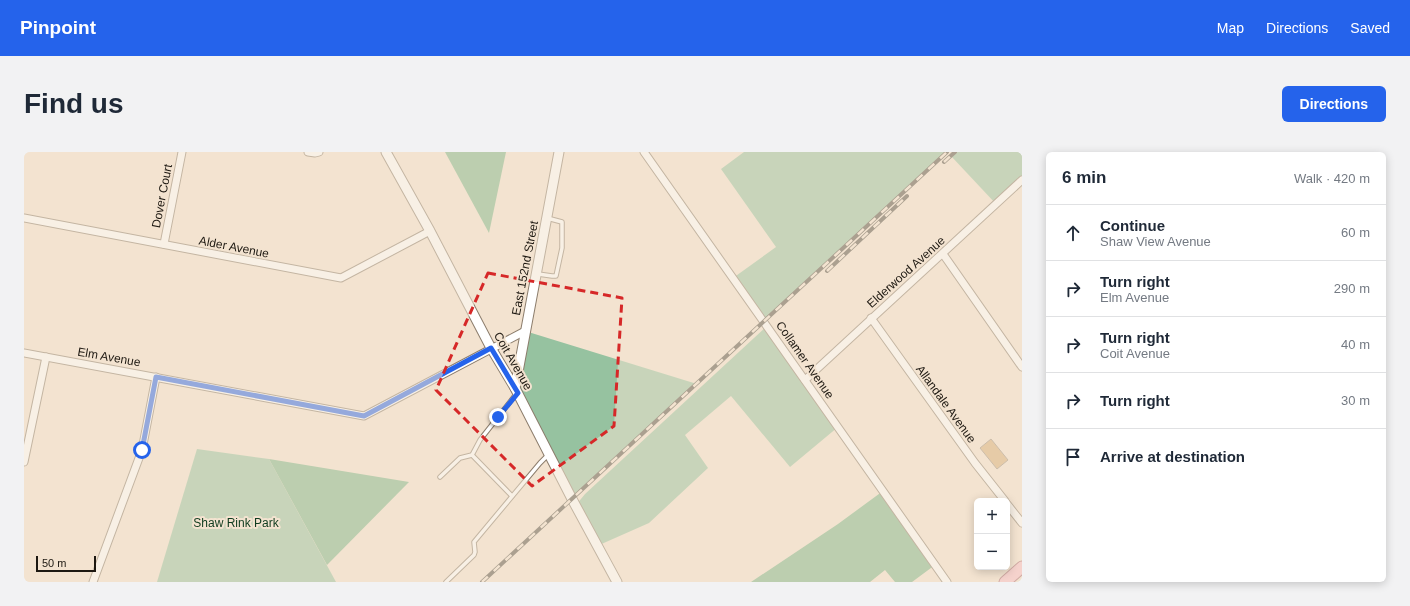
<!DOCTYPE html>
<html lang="en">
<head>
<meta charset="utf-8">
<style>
	:root { --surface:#fff; --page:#f2f2f3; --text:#1f2937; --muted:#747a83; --line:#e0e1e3; --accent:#2563eb }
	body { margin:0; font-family:Helvetica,sans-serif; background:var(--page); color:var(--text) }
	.controls { position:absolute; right:12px; bottom:12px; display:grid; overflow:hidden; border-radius:6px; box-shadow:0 2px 10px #0003 }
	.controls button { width:36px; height:36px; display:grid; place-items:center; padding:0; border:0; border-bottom:1px solid var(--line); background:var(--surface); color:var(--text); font:20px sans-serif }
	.scale { position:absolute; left:12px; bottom:10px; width:60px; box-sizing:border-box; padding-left:4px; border:2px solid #1d1811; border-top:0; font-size:11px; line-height:14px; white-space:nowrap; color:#1d1811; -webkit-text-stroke:3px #f3e3d0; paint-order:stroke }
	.stop { position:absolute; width:12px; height:12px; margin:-9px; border:3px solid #2563eb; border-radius:50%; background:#fff }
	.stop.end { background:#2563eb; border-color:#fff; box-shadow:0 1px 4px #0008 }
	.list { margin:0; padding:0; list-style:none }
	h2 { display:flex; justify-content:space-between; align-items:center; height:52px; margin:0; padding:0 16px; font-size:17px }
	h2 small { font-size:13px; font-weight:400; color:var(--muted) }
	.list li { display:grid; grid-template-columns:26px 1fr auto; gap:12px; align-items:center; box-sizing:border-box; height:56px; padding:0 16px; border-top:1px solid var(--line) }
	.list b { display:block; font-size:15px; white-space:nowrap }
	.list p { margin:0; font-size:13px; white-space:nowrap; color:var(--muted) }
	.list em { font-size:13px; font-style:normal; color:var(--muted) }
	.icon { flex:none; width:22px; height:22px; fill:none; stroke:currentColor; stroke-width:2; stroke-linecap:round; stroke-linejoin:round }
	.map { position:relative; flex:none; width:998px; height:430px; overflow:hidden; border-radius:6px }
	header { display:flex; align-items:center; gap:24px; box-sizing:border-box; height:56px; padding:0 20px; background:var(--accent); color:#fff }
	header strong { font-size:19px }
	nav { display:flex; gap:22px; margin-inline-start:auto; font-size:14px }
	.intro { display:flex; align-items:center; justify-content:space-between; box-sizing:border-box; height:96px; padding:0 24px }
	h1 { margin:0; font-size:28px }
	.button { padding:10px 18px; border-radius:6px; background:var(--accent); color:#fff; font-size:14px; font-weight:700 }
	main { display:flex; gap:24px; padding:0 24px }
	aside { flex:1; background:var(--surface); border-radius:6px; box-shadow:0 2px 10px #0003 }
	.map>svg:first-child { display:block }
	.green { fill:#96c2a0 }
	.forest { fill:#7ab387 }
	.building { fill:#d8ad76; stroke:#9e8f7e }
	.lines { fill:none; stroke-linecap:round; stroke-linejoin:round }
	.service-casing { stroke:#8c7d6c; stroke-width:5.5 }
	.minor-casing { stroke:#8c7d6c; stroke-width:9 }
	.tertiary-casing { stroke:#8c7d6c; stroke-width:11 }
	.primary-casing { stroke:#a86770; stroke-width:13 }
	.service { stroke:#fff; stroke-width:3.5 }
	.minor { stroke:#fff; stroke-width:7 }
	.tertiary { stroke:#fff; stroke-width:9 }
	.primary { stroke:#f8bdc8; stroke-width:11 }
	.rail-casing { stroke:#564e44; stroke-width:4 }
	.rail { stroke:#f3e3d0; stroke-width:2.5; stroke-dasharray:8; stroke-linecap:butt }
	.route { stroke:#2563eb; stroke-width:5 }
	.marked { fill:none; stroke:#d62828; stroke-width:3; stroke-dasharray:8 5; stroke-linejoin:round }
	.labels { text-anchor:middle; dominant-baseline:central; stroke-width:4; stroke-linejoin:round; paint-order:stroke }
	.street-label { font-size:12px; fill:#1d1811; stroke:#f3e3d0 }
	.park-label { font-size:12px; fill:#0f3b1e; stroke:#f3e3d0 }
</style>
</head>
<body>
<header>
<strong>Pinpoint</strong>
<nav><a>Map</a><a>Directions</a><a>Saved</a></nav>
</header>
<div class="intro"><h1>Find us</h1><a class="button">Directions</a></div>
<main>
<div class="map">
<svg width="998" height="430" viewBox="0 0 998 430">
	<rect width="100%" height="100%" fill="#f3e3d0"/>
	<g class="green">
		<path d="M720,0H923L749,161L739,169L709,126L752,95L697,17Z"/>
		<path d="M931,0H998V28L972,52L927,4Z"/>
		<path d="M743,174L814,275L766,315L707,244L661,283L684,316L625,371L573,394L552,353L561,342Z"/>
		<path d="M501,179L673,232L548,347L491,236Z"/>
		<path d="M173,297L245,307L312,430H133Z"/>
	</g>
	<g class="forest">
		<path d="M421,0H482L465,81Z"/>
		<path d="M245,307L385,330L303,413Z"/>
		<path d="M859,339L911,413L888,430H871L861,418L846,430H727L814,372Z"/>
	</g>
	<path class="building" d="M967,287L984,308L973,317L956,296Z"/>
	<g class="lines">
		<defs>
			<g id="service">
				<path d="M514,122L528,124H532L538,96V70L523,66"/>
				<path d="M448,303L488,344"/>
				<path d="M416,325L436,306L448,303L456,288L493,241"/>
				<path d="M422,430L450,403L451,400L450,390L516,311L524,303"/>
			</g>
			<g id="minor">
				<path d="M284,0L291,1L295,0"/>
				<path d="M620,0L923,430"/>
				<path d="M0,66L317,126L406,79"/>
				<path d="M140,92L158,0"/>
				<path d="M919,102L998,215"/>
				<path d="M847,166L951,311L981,349"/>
				<path d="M0,201L340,264L501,179"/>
				<path d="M781,228L998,28"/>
				<path d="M0,310L22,205"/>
				<path d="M983,352L998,371"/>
				<path d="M69,430L118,298L132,225"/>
			</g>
			<g id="tertiary">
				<path d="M362,0L406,79L467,196L491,236L548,347L593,430"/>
				<path d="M491,236L535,0"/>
			</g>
			<path id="primary" d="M981,430L998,415"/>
		</defs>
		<use href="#service" class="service-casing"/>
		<use href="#minor" class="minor-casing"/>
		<use href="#tertiary" class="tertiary-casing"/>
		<use href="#primary" class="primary-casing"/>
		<use href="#service" class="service"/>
		<use href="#minor" class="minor"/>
		<use href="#tertiary" class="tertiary"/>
		<use href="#primary" class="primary"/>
		<defs>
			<g id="rail">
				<path d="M920,10L931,0"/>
				<path d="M803,119L883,44"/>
				<path d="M458,430L923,0"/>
			</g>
		</defs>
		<use href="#rail" class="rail-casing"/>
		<use href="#rail" class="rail"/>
	</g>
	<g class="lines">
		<path class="route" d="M118,298L132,225L340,264L467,196L494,241L474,265"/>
	</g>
	<path d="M0 0H998V430H0ZM464,121L598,146L590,274L508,334L412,238Z" fill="#f3e3d0" fill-opacity=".55" fill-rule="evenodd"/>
	<path class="marked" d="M464,121L598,146L590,274L508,334L412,238Z"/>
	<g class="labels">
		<g class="street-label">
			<text transform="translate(138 44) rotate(-79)">Dover Court</text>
			<text transform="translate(210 95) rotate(11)">Alder Avenue</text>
			<text transform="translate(501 116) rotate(-79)">East 152nd Street</text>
			<text transform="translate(882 120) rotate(-42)">Elderwood Avenue</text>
			<text transform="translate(85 205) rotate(10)">Elm Avenue</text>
			<text transform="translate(781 208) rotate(55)">Collamer Avenue</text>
			<text transform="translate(489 209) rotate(60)">Coit Avenue</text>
			<text transform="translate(922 252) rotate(54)">Allandale Avenue</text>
		</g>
		<g class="park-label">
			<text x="212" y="371">Shaw Rink Park</text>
		</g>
	</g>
</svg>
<div class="controls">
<button>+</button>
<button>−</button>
</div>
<div class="scale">50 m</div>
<div class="stop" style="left:118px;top:298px"></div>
<div class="stop end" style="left:474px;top:265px"></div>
</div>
<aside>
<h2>6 min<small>Walk · 420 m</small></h2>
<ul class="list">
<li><svg class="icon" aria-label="ahead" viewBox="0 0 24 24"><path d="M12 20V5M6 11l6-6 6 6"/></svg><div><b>Continue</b><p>Shaw View Avenue</p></div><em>60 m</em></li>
<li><svg class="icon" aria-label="right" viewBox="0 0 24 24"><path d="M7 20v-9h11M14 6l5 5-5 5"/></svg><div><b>Turn right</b><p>Elm Avenue</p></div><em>290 m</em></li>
<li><svg class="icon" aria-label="right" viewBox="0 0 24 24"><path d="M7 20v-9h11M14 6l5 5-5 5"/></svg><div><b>Turn right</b><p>Coit Avenue</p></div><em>40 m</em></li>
<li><svg class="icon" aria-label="right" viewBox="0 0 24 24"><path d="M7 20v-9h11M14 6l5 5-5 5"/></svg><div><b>Turn right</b></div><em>30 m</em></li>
<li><svg class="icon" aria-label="arrive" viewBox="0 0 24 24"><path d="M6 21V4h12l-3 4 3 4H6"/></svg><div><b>Arrive at destination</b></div></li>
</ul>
</aside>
</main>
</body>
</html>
